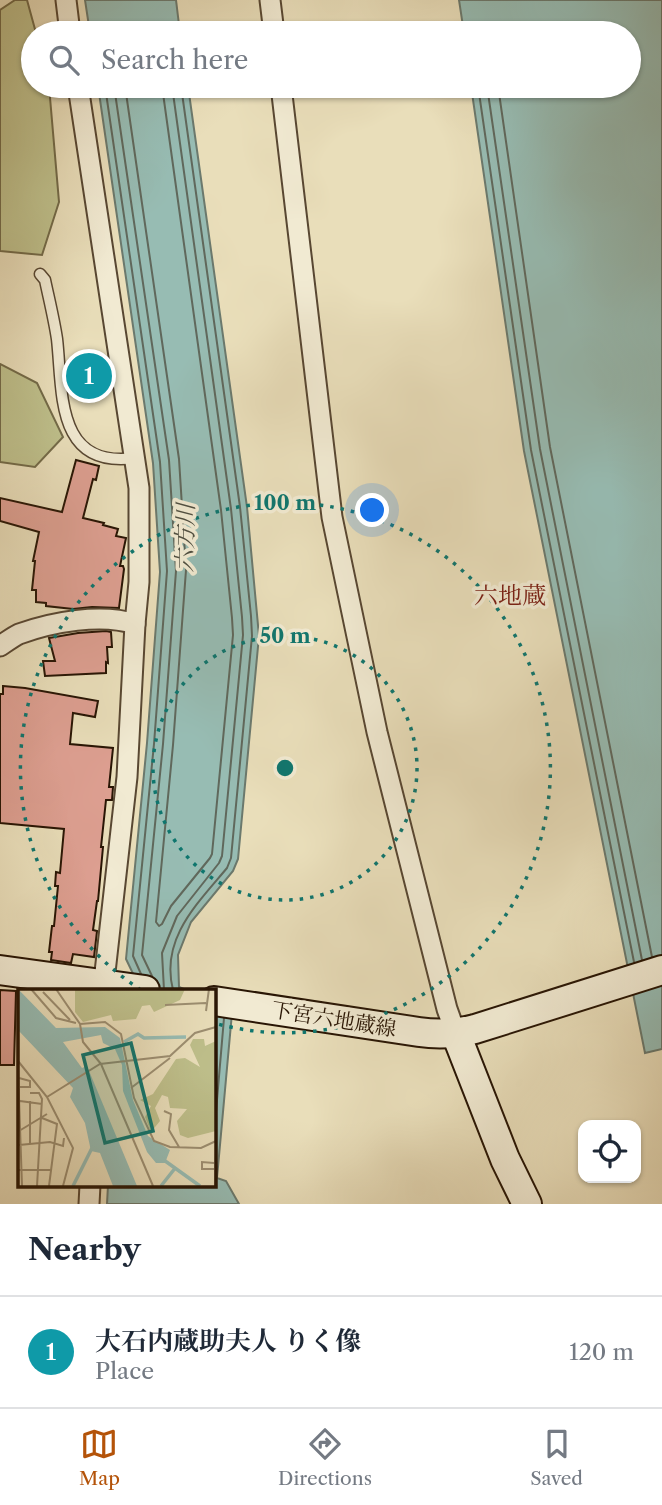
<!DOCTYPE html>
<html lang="en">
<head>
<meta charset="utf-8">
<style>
	:root { --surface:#fff; --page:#f6f6f7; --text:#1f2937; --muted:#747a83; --line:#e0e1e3; --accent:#b45309 }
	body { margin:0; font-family:"Libre Caslon Text","Noto Serif JP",serif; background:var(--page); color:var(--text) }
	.controls { position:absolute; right:21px; bottom:21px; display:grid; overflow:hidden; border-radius:14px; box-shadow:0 2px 5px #0004 }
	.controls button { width:63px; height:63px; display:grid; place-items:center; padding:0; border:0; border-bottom:2px solid var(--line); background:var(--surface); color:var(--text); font:35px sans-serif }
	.you { position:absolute; left:373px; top:511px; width:24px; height:24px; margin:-18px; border:5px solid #fff; border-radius:50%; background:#1a73e8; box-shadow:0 0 0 10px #1a73e833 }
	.badge { display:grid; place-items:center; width:46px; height:46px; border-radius:50%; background:var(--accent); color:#fff; font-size:23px; font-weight:700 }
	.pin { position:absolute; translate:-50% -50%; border:4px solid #fff; box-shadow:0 2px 7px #0006 }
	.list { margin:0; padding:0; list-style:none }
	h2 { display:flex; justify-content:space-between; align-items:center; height:91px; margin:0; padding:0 28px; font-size:30px }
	h2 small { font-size:23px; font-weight:400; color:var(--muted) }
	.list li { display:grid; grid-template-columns:46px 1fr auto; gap:21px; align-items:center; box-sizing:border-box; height:112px; padding:0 28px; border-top:2px solid var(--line) }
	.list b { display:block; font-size:26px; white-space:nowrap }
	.list p { margin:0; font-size:23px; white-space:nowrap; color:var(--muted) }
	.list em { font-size:23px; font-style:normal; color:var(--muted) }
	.icon { flex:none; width:38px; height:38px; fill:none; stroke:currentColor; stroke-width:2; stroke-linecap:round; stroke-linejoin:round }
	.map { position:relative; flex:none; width:662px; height:1204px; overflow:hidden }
	.search { position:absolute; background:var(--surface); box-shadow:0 2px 5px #0004; left:21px; right:21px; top:21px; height:77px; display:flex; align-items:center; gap:18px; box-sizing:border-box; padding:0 24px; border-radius:38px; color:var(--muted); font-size:26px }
	.sheet { height:203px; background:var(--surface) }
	nav { display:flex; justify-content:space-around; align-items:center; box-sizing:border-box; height:98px; border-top:2px solid var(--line); background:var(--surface); font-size:19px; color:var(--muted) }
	nav a { display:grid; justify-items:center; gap:4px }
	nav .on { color:var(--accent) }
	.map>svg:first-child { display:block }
	.green { fill:#bebf8b; stroke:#736a48; stroke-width:2 }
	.water { fill:#97bcb3; stroke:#6b796d; stroke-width:2 }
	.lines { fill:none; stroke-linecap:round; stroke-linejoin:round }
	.shore { stroke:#60685c; stroke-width:2 }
	.building { fill:#dd9f91; stroke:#281504; stroke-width:2 }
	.lane-casing { stroke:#584732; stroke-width:13 }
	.street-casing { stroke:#584732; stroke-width:23 }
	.secondary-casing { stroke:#281504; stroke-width:32 }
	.lane { stroke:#f1ead2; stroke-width:10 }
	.street { stroke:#f1ead2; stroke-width:19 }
	.secondary { stroke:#f1ead2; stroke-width:28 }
	.ring { fill:none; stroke:#0f766e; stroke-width:3.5; stroke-dasharray:3.5 7 }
	.labels { text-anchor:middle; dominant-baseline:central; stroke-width:7; stroke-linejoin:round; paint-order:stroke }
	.street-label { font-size:21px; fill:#281504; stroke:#f1ead2 }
	.water-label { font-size:23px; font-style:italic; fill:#4f4f41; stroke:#f1ead2 }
	.quarter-label { font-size:24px; fill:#7a1f14; stroke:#f1ead2 }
	.inset-river { fill:none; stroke:#97bcb3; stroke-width:3.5 }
	.inset-road { fill:none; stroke:#9c8e71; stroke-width:2 }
	.view { fill:#0f766e; fill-opacity:0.15; stroke:#0f766e; stroke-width:3.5 }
	.inset-edge { fill:none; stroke:#281504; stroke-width:3.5 }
	.centre { fill:#0f766e; stroke:#f1ead2; stroke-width:3.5 }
	.ring-label { font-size:21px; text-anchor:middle; font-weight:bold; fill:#0f766e; stroke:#f1ead2; stroke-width:7; stroke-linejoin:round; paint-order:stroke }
</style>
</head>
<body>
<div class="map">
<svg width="662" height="1204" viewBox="0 0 662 1204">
	<rect width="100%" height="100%" fill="#e9deba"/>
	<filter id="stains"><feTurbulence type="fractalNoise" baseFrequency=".00286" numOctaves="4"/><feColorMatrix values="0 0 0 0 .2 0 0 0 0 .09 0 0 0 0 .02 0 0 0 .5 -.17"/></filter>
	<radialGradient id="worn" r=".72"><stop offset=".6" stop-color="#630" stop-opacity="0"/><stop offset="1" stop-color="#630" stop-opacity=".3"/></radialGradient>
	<g class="green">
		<path d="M15,0H27L36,33H33V86H49L59,202L42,255L0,251V10Z"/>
		<path d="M0,364L37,383L63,437L35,467L0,462Z"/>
	</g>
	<g class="water">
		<path d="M85,0H176L180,33H90Z"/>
		<path d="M459,0H662V1049L645,1053L524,451L471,86H629V33H464Z"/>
		<path d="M98,86H188L247,507L259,636L238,859L233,871L191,922L178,955L179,987L186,990H129L137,982L126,959L147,743L160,572L153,463Z"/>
		<path d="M214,1004L232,1013L217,1178L226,1181L239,1204H107L108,1185H214Z"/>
	</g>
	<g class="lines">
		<g class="shore">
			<path d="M105,86L160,462L167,571L154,744L133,956L141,974"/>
			<path d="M114,86L169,460L176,571L163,744L142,955L152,976"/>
			<path d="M125,86L179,459L186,570L173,745L156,922L159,926L162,924L171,906L210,858L212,854L233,635L232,618L221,510L162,86"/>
			<path d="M478,86L531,450L634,962"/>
			<path d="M487,86L540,449L642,960"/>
			<path d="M498,86L550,447L652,957"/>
			<path d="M164,990L162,953L177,916L219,863L222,856L243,635L242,617L231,509L172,86"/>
			<path d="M173,990C160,939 197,904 227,868L231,858L252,636L251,616L240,507L181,86"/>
			<path d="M214,1135L224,1018"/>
		</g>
	</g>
	<g class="building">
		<path d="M76,460L99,466L96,480L93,479L83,518L104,523L103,525L118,529L116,536L126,538L120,566H123L124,569L119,608L92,607L73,609L46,606V603L36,602V590H32L35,561H33L39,532L0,521V498L62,512Z"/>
		<path d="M106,631L111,632L112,647H107L108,663L106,662V673L45,676L43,661H55L49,638L78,633Z"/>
		<path d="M3,686L25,688L98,701L95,717L73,713L70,744L113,748L109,787H113L112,800H106L101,847H103L98,901H97L93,930L97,931L94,957L73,954L71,963L51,960L52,952H49L52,926H54L58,886H55L56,872L60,873L64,829L0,823V694H3Z"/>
		<path d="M0,990L16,991L14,1065H0Z"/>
	</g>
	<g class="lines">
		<defs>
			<path id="lane" d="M40,274L45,280C49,299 54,319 57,339C63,392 55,469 135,458"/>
			<g id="street">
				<path d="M66,0L70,33"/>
				<path d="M270,0L274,33"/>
				<path d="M78,86L139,488V582L135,624L127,777L103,990"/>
				<path d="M281,86L332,517L377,732L447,1009L456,1034"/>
				<path d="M0,646C6,642 13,637 19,634C52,622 101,613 135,624"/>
				<path d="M89,1204L90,1185"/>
			</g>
			<g id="secondary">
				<path d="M0,970L145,990"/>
				<path d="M214,1001L419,1032C439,1035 456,1034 475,1029L662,970"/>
				<path d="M456,1034L505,1159L527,1204"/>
			</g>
		</defs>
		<use href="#lane" class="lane-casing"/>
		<use href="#street" class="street-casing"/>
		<use href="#secondary" class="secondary-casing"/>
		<use href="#lane" class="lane"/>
		<use href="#street" class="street"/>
		<use href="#secondary" class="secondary"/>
	</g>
	<g class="ring">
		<circle cx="285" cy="768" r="132"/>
		<path d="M141 990A265 265 0 1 1 214 1023"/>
	</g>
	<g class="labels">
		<g class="street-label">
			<text transform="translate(334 1019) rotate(9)">下宮六地蔵線</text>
		</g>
		<g class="water-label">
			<text transform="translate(185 538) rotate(-89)">六方川</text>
		</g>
		<g class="quarter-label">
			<text x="510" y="595">六地蔵</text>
		</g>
	</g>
	<g transform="translate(18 989)">
		<rect width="198" height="198" fill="#e9deba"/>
		<path d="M57,0H167L162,11L136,23L132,16L124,17L118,30L95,32L93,26L65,33L57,23ZM175,50H186L187,57L198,52V142L170,149L162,146L159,132L169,120L152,119L150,108L144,106L137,119L142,132L133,143L127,128L133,117L122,111L135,105L158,70L167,69L182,78L172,56Z" fill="#bebf8b"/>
		<path d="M0,0L38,39L87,38L102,49L115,111L130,147L152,161L147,174H138L129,163L105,102L104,76L97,60L85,54L83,46L45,53L64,79L69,77L119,197H95L82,164L73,162L67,134L52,108L55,99L0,41Z" fill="#97bcb3"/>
		<path class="inset-river" d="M106,53L120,45L126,49L168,48M143,169L182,197M55,197L75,157M143,197L158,178"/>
		<path class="inset-road" d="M13,0L38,29L58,34M38,0L62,35L65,53L83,75M25,3L52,31M147,16L188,14M188,22L191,0M62,35L87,33L103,45L116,109L136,152L152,158L183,159L198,152M0,72L29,108L55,159L45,197M83,75L135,197M0,80L4,197M1,89L12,92V98H2M113,99L152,69M12,104H21L24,110L19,197M29,108L82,75L152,67L177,44L198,38M2,112L24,115M12,112V154M146,122L153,125L151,141L161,158M24,129L39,135L31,197M1,142L29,125M1,156L32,153L45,157L46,149M196,174L184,173V180H196M1,181H33M197,197L198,163"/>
		<path class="view" d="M113,54L135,142L87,154L65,66Z"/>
		<rect width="198" height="198" class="inset-edge"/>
	</g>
	<circle cx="285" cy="768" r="10" class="centre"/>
	<g class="ring-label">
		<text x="285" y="510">100 m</text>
		<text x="285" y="643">50 m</text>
	</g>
	<rect width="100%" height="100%" filter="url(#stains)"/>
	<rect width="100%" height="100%" fill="url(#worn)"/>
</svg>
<div class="controls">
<button><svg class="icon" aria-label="locate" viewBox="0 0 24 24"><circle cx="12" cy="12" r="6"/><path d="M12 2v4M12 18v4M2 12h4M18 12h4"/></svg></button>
</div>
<div class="you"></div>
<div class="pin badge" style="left:89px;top:376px;background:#0f9aa8">1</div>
<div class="search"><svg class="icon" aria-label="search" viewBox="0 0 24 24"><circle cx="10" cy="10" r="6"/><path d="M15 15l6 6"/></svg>Search here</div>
</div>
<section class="sheet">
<h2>Nearby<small></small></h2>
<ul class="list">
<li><span class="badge" style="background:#0f9aa8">1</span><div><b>大石内蔵助夫人 りく像</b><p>Place</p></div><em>120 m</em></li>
</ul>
</section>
<nav>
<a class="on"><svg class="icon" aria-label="map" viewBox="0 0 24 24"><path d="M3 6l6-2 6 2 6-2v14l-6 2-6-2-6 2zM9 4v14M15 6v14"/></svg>Map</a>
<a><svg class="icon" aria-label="directions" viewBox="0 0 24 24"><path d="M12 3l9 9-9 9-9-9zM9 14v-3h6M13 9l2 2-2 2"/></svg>Directions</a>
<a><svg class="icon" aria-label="saved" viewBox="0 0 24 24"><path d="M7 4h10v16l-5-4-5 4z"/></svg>Saved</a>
</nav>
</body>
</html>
